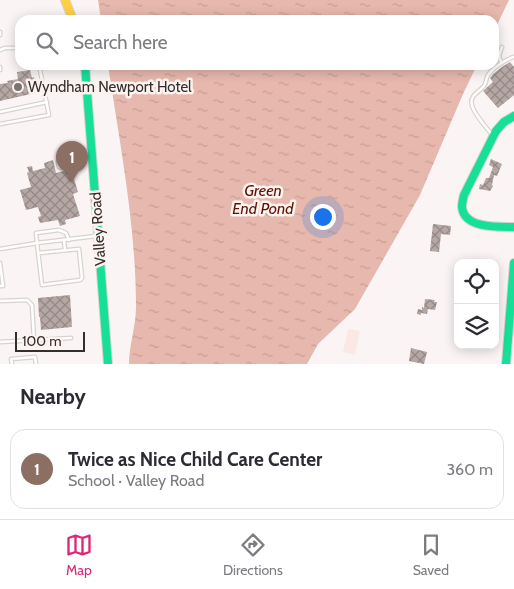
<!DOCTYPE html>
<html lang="en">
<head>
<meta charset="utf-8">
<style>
	:root { --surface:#fff; --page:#f7f7f7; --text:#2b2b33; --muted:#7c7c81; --line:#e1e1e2; --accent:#db2777 }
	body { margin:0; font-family:Cabin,sans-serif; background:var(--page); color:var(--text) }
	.controls { position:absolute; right:15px; bottom:15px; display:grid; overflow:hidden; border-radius:10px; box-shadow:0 2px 12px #0003 }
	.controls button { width:45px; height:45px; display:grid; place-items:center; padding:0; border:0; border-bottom:1px solid var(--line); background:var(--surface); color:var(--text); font:25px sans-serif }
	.scale { position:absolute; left:15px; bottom:12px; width:70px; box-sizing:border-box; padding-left:5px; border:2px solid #342e2c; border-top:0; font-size:14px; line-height:18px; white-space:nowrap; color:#342e2c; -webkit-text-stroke:4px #fdf3f1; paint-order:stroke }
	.you { position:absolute; left:322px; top:216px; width:18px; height:18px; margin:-12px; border:4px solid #fff; border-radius:50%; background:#1a73e8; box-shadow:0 0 0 8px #1a73e833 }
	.badge { display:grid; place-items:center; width:32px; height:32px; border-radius:50%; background:var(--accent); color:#fff; font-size:16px; font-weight:700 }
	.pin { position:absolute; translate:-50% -41px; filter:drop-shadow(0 1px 2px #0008) }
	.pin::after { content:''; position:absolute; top:26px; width:18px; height:15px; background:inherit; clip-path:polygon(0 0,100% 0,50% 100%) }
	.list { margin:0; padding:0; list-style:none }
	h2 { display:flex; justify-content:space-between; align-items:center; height:65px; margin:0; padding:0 20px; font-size:21px }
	h2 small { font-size:16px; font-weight:400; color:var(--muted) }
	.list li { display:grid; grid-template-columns:32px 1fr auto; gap:15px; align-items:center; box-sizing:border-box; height:80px; margin:0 10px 10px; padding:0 10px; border:1px solid var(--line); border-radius:15px }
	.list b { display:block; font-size:19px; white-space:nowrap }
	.list p { margin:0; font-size:16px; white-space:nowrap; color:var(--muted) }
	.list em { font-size:16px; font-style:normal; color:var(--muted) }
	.icon { flex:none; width:28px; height:28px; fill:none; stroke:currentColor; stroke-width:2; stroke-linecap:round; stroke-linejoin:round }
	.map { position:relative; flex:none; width:514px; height:364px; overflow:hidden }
	.search { position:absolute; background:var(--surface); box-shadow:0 2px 12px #0003; left:15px; right:15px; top:15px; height:55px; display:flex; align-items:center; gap:12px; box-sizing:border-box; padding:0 18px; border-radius:15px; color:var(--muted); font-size:19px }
	.sheet { height:155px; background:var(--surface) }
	nav { display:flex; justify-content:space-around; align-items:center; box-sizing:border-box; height:70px; border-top:1px solid var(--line); background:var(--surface); font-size:14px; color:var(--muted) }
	nav a { display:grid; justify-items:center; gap:2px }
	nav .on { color:var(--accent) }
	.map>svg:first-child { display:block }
	.pitch { fill:#fbe8e4 }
	.water { fill:url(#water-ripples) }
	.building { fill:url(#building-cross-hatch) }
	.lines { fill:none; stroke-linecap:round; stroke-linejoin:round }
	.lane-casing { stroke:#d8d3d1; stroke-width:5 }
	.fast-casing { stroke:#d8d3d1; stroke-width:10 }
	.slow-casing { stroke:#d8d3d1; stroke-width:10 }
	.lane { stroke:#fefefd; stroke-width:2.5 }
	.fast { stroke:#16e098; stroke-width:8 }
	.slow { stroke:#ffcf43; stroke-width:8 }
	.poi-dot { fill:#797472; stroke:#fdf3f1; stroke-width:2 }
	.labels { text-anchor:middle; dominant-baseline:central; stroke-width:5; stroke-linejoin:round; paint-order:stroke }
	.poi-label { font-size:15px; fill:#342e2c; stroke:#fdf3f1; text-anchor:start }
	.street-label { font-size:15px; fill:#342e2c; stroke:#fdf3f1 }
	.water-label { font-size:16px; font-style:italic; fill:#5f1202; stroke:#fdf3f1 }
</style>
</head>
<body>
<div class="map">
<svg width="514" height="364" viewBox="0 0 514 364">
	<defs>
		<pattern id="water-ripples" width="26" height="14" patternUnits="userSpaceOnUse" patternTransform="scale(1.25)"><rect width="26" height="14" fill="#e7b8ad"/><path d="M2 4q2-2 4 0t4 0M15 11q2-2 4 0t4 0" fill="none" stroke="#c79e95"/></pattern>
		<pattern id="building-cross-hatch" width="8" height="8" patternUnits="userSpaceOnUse" patternTransform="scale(1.25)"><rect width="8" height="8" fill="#b5a7a4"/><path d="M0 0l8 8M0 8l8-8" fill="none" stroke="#948886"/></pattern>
	</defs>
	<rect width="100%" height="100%" fill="#faf5f4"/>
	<path class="pitch" d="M348,329L360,331L355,355L343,352Z"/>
	<g class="water">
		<path d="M98,0H509L494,31V20H101Z"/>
		<path d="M108,65H477L463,94L420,195L355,309L318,344L307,364H129C129,345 136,326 136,307C136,226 120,145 108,65Z"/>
	</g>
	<g class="building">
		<path d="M510,62L514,67V95L498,108L483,91L493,82L490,78L493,74L502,67Z"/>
		<path d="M30,70L32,78L34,77L37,89H34L35,93L0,101V84L8,83L7,81L18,79L17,72Z"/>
		<path d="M491,159L502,164L497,176L494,175L492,185L493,186L490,191L479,189L480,184L483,185L486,178H489L493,167L489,165Z"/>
		<path d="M53,160L56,173L71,169L78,192L73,194L80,216L65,220L66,224L60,226L58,220L40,223L38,217L41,216L38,207L26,210L20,190L31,187L27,173L29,172L27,167L32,166L33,171L45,168L44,163Z"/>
		<path d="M433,224L451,226L450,235L441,234L439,252L430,251Z"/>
		<path d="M70,295L72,327L41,330L40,317H39L38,298Z"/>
		<path d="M425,299L435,300L434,302H437L435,310L428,309L427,314L421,313V315L417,314L418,309L422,310V307L424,308Z"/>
		<path d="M411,348L427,352L424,364L409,361Z"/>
	</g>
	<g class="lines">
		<defs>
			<g id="lane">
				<path d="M0,32V35"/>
				<path d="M0,50L5,48H20"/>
				<path d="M502,63C497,57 500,53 502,47"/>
				<path d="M0,67V70"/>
				<path d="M0,112L47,102"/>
				<path d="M0,124L49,115L39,65"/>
				<path d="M492,135C487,128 473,113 472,105C469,96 479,92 484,86C486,83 486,79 488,75C493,68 506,59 514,57"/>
				<path d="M71,153V160L68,166L63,168L59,167C57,162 58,156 63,152L71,153L91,151"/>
				<path d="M64,240L65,250"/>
				<path d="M0,249L37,243L36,233L59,230L66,233L69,240"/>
				<path d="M39,253L79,249L82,278L80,280L42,285L37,243L96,236"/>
				<path d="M0,263L3,286H0"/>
				<path d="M0,301L27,300L32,305L34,340"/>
				<path d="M0,342L71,338"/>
				<path d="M12,364L11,359L35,357L36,364"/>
			</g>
			<g id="fast">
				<path d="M85,65L108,364"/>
				<path d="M514,116L504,122L496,131L464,195C463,199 462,203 462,207C464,229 499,227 514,227"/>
				<path d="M506,364L514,263"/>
			</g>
			<path id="slow" d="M65,0L73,20"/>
		</defs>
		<use href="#lane" class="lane-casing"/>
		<use href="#fast" class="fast-casing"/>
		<use href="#slow" class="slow-casing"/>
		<use href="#lane" class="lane"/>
		<use href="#fast" class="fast"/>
		<use href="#slow" class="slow"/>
	</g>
	<circle class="poi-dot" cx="18" cy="87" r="5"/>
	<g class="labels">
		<g class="poi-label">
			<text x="28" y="87">Wyndham Newport Hotel</text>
		</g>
		<g class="street-label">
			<text transform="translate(98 229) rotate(-94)">Valley Road</text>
		</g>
		<g class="water-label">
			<text x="263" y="190">Green<tspan x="263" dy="18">End Pond</tspan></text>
		</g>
	</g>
</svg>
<div class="controls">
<button><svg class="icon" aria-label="locate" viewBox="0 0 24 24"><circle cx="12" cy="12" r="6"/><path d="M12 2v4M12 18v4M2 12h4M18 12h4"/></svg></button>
<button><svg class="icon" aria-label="layers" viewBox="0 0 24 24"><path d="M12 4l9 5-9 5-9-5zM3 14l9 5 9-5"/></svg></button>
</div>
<div class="scale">100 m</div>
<div class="you"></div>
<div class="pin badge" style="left:72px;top:182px;background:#8d6e63">1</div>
<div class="search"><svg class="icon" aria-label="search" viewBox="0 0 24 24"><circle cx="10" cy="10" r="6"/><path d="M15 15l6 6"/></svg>Search here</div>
</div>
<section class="sheet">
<h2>Nearby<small></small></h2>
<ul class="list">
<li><span class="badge" style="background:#8d6e63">1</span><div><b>Twice as Nice Child Care Center</b><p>School · Valley Road</p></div><em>360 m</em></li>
</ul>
</section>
<nav>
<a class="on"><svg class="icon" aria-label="map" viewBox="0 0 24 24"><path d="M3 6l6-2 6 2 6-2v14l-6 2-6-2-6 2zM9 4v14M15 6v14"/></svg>Map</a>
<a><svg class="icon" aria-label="directions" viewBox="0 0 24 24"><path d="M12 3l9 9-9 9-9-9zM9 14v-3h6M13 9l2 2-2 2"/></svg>Directions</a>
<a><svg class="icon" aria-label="saved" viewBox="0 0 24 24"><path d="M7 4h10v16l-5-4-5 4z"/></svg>Saved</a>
</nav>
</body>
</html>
